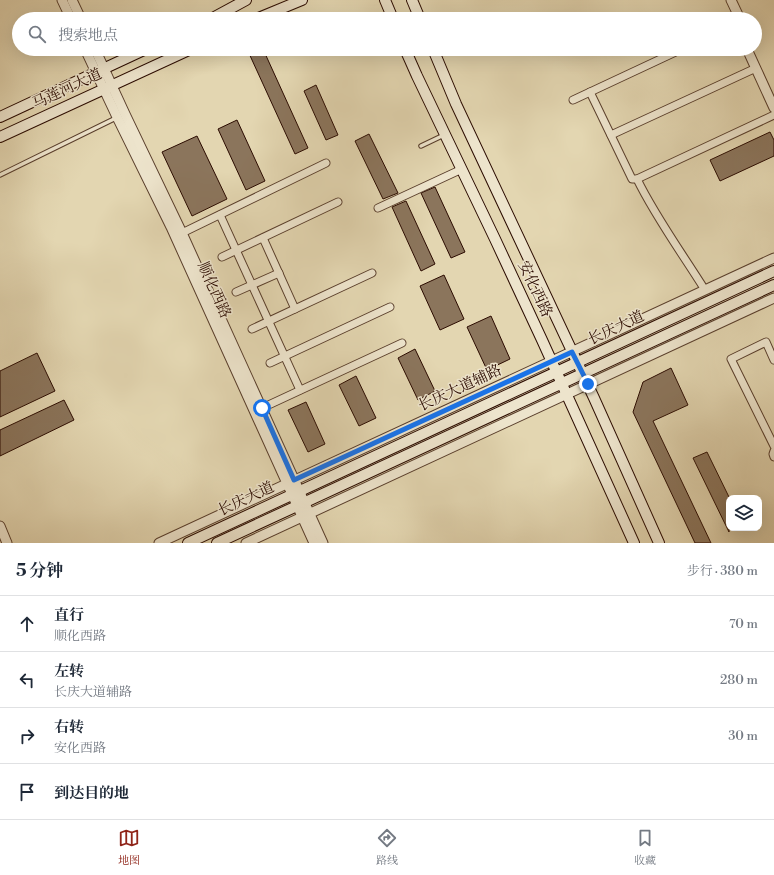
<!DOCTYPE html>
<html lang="zh">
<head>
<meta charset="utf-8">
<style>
	:root { --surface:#fff; --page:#f6f6f7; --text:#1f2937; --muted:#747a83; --line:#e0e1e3; --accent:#8f2418 }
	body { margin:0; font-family:"Libre Bodoni","Noto Serif SC",serif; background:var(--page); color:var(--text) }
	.controls { position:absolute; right:12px; bottom:12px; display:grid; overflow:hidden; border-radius:8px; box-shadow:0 4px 16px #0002 }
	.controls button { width:36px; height:36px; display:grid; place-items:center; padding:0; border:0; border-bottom:1px solid var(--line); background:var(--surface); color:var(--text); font:20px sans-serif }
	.stop { position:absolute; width:12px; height:12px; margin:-9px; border:3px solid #1a73e8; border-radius:50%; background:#fff }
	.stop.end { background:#1a73e8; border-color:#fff; box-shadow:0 1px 4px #0008 }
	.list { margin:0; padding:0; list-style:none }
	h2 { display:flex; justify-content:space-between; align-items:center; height:52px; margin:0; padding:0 16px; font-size:17px }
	h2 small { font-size:13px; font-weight:400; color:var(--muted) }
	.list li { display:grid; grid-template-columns:26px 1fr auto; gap:12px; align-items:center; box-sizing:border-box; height:56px; padding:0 16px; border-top:1px solid var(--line) }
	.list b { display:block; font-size:15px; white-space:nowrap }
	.list p { margin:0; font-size:13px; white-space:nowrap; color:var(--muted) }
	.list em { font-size:13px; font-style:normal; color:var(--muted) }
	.icon { flex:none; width:22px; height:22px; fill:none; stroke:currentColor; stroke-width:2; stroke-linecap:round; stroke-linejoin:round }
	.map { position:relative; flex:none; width:774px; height:543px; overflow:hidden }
	.search { position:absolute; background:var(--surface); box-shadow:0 4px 16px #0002; left:12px; right:12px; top:12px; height:44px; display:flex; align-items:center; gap:10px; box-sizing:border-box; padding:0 14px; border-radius:22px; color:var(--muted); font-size:15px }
	.sheet { height:276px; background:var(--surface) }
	nav { display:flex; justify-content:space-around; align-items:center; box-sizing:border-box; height:56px; border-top:1px solid var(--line); background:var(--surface); font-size:11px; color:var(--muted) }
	nav a { display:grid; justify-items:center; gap:2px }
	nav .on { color:var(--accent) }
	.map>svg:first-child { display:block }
	.building { fill:#8b755c; stroke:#2b0b00 }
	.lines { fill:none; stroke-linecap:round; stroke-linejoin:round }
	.service-casing { stroke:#593e2c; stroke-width:5.5 }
	.minor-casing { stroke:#593e2c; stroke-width:9 }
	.tertiary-casing { stroke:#593e2c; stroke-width:11 }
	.secondary-casing { stroke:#2b0b00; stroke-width:12 }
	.service { stroke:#ede4cc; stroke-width:3.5 }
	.minor { stroke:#ede4cc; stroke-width:7 }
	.tertiary { stroke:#ede4cc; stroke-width:9 }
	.secondary { stroke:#ede4cc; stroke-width:10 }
	.route { stroke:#1a73e8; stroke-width:5 }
	.labels { text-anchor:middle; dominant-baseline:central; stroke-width:3; stroke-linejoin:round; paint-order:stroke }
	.street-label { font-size:15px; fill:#2b0b00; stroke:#ede4cc }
</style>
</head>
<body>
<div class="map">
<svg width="774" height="543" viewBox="0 0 774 543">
	<rect width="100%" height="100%" fill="#e3d6b1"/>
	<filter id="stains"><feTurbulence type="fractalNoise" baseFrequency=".005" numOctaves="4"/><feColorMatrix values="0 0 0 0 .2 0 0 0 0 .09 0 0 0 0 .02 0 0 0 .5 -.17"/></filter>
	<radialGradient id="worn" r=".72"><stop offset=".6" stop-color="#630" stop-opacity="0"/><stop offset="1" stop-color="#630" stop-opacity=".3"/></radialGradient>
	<g class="building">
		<path d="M247,49H263L308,148L295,154Z"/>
		<path d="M316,85L338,135L326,140L304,91Z"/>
		<path d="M237,120L265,181L246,190L218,129Z"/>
		<path d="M770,132L774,140V156L720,181L710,160Z"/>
		<path d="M369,134L398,193L383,199L355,141Z"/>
		<path d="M197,136L227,199L192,216L162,152Z"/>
		<path d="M435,187L465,252L451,258L421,193Z"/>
		<path d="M406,201L435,264L421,271L392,207Z"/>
		<path d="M444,275L464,319L440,330L420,286Z"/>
		<path d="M491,316L510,359L487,370L467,327Z"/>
		<path d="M415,349L435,391L418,400L398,358Z"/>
		<path d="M37,353L55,391L0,417V371Z"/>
		<path d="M671,368L688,405L653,421L711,543H695L633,412L643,382Z"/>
		<path d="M356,376L376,418L359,426L339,385Z"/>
		<path d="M64,400L74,420L0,456V430Z"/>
		<path d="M306,402L325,444L308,452L288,410Z"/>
		<path d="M707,452L729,497V532L693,458Z"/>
	</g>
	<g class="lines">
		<defs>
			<g id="service">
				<path d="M421,146L444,135"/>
				<path d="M0,175L116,118"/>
			</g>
			<g id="minor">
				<path d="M590,92L632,179H637L774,115"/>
				<path d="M573,100L682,49"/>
				<path d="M611,135L756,68"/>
				<path d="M637,179C656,218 682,253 705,290"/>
				<path d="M378,208L462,169"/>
				<path d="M220,215L300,390"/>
				<path d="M182,233L326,163"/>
				<path d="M263,238L295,309"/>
				<path d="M222,257L338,202"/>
				<path d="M236,292L279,273"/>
				<path d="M252,329L372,273"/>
				<path d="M774,360L766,342L731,359L774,446"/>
				<path d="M270,363L390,307"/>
				<path d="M262,408L402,343"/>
				<path d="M774,451L773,454L774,457"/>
			</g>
			<g id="tertiary">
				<path d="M62,0L71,19"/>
				<path d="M72,0L81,19"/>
				<path d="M731,0L740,19"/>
				<path d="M85,49L117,117L171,227L314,543"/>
				<path d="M95,49L125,114L182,233L323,543"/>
				<path d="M747,49L774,108"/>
				<path d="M0,526L7,543"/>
				<path d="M159,543L774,258"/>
				<path d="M246,543L774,298"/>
			</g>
			<g id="secondary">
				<path d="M385,0L393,19"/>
				<path d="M412,0L420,19"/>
				<path d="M211,19L246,0"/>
				<path d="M256,19L302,0"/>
				<path d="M405,49L417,76L495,239L542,340L634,543"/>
				<path d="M433,49L456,104L594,398L659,543"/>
				<path d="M0,117L146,49"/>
				<path d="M0,137L191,49"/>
				<path d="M188,543L774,271"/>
				<path d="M217,543L774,285"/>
			</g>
		</defs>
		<use href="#service" class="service-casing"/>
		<use href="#minor" class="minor-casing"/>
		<use href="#tertiary" class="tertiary-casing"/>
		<use href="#secondary" class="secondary-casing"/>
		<use href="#service" class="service"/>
		<use href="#minor" class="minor"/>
		<use href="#tertiary" class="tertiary"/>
		<use href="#secondary" class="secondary"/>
	</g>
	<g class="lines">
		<path class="route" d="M262,408L294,480L572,352L588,384"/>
	</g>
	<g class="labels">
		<g class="street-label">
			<text transform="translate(67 89) rotate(-25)">马莲河大道</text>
			<text transform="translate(535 289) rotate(65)">安化西路</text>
			<text transform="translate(214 290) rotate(66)">顺化西路</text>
			<text transform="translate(616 328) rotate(-25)">长庆大道</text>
			<text transform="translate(460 388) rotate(-25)">长庆大道辅路</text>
			<text transform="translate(246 499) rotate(-25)">长庆大道</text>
		</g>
	</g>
	<rect width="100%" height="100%" filter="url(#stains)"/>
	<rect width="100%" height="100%" fill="url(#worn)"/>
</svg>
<div class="controls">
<button><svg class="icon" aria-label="layers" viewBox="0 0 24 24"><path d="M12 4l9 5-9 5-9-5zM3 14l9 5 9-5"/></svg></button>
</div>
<div class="stop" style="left:262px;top:408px"></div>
<div class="stop end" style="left:588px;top:384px"></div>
<div class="search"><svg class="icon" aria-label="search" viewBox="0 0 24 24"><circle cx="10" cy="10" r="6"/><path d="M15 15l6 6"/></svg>搜索地点</div>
</div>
<section class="sheet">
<h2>5 分钟<small>步行 · 380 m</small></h2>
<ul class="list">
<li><svg class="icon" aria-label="ahead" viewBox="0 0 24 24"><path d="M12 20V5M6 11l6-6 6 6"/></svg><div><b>直行</b><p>顺化西路</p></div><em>70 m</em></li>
<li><svg class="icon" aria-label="left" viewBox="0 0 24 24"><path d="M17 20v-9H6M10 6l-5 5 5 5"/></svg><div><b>左转</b><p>长庆大道辅路</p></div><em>280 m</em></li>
<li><svg class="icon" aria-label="right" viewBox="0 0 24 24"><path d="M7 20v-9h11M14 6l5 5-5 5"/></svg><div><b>右转</b><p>安化西路</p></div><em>30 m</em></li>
<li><svg class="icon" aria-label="arrive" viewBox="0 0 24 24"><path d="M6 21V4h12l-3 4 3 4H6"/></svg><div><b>到达目的地</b></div></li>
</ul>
</section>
<nav>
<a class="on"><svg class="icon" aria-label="map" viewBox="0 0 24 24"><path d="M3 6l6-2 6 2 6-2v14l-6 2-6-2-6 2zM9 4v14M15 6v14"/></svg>地图</a>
<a><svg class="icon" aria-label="directions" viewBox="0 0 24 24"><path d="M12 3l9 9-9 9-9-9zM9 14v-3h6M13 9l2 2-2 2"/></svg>路线</a>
<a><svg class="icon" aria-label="saved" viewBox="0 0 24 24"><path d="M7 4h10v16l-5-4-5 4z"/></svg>收藏</a>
</nav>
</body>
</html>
